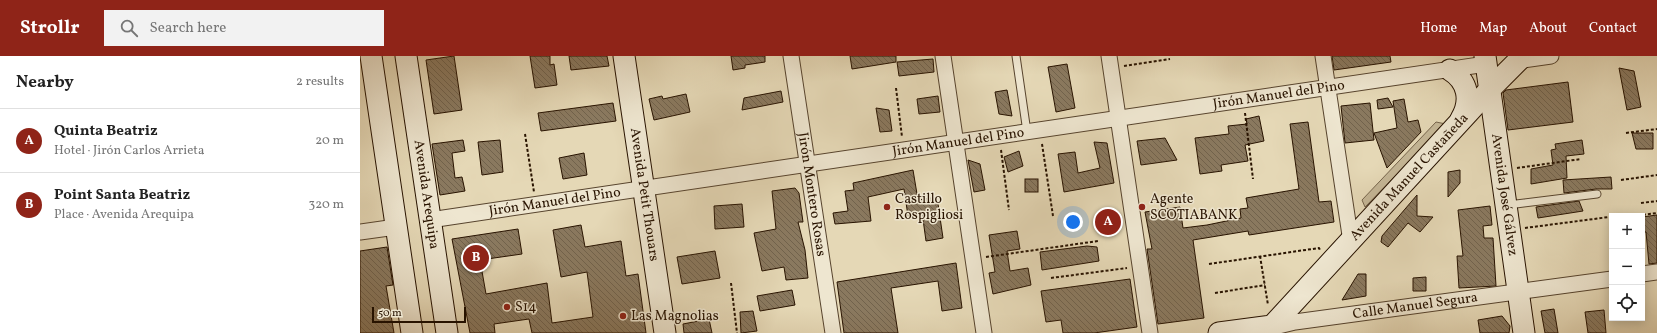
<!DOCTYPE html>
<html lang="en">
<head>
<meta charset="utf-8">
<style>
	:root { --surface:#fff; --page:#f2f2f2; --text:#222; --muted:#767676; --line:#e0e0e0; --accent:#8f2418 }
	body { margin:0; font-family:Vollkorn,serif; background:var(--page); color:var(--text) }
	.controls { position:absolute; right:12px; bottom:12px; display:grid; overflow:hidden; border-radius:0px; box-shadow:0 2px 10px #0003 }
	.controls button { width:36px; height:36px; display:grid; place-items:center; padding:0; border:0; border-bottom:1px solid var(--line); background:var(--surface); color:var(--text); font:20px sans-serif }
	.scale { position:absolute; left:12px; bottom:10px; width:94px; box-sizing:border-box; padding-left:4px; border:2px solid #281300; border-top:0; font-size:11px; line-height:14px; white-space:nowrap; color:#281300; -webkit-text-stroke:3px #eee6d0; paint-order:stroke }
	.you { position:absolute; left:713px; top:166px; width:14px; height:14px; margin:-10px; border:3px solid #fff; border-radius:50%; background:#1a73e8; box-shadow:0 0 0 6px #1a73e833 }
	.badge { display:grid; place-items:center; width:26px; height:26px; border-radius:50%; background:var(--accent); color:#fff; font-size:13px; font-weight:700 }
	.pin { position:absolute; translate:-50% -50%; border:2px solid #fff; box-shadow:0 1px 4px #0006 }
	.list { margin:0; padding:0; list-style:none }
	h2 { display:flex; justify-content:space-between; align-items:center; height:52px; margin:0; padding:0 16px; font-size:17px }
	h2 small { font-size:13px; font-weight:400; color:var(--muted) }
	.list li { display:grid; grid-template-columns:26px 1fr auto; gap:12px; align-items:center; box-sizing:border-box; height:64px; padding:0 16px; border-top:1px solid var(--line) }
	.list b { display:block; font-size:15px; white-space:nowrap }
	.list p { margin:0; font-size:13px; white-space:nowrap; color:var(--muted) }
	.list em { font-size:13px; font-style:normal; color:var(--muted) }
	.icon { flex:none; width:22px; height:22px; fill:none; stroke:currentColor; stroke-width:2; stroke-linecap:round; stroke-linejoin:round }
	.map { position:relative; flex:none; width:1297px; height:277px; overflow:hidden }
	header { display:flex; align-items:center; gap:24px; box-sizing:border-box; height:56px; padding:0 20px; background:var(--accent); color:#fff }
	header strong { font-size:19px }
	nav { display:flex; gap:22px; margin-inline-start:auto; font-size:14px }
	.search { width:280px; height:36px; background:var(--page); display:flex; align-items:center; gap:10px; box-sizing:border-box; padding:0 14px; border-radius:0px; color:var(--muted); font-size:15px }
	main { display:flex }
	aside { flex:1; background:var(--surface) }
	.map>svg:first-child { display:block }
	.grass { fill:#c5b797; stroke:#76654c }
	.building { fill:url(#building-back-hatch); stroke:#281300 }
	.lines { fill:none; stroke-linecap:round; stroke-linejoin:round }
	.lane-casing { stroke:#57442e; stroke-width:9 }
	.street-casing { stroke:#57442e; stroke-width:17 }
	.secondary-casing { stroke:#281300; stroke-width:23 }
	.path { stroke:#281300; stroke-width:2; stroke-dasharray:3 2; stroke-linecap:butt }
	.lane { stroke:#eee6d0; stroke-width:7 }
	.street { stroke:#eee6d0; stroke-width:15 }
	.secondary { stroke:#eee6d0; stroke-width:21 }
	.poi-dot { fill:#8f2418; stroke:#eee6d0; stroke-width:1.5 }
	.labels { text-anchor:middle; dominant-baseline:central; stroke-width:3; stroke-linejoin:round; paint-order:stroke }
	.street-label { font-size:14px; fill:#281300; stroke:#eee6d0 }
	.poi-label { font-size:14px; fill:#281300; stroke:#eee6d0; text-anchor:start }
</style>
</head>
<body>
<header>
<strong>Strollr</strong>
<div class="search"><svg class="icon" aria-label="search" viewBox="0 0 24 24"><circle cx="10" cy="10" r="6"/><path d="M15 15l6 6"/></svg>Search here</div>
<nav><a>Home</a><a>Map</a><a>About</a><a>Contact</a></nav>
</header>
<main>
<aside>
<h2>Nearby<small>2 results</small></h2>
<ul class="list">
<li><span class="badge">A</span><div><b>Quinta Beatriz</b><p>Hotel · Jirón Carlos Arrieta</p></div><em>20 m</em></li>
<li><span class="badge">B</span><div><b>Point Santa Beatriz</b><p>Place · Avenida Arequipa</p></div><em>320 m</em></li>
</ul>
</aside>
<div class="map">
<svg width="1297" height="277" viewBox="0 0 1297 277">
	<defs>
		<pattern id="building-back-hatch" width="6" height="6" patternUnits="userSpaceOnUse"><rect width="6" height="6" fill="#8a795f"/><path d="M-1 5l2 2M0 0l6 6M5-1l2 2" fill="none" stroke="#71624c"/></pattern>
	</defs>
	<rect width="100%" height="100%" fill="#e5d8b6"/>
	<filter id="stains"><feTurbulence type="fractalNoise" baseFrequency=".005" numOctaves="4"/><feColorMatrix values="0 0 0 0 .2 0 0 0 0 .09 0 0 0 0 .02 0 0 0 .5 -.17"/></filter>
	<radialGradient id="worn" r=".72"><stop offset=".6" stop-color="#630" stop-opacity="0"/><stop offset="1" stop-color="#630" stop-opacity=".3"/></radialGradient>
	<path class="grass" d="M1076,66L1086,68L1005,151L1002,144Z"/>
	<g class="building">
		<path d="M94,0L102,54L74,58L66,4Z"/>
		<path d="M170,0H190V9L194,8L197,29L175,32Z"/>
		<path d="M209,0H247L249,10L211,14Z"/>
		<path d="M371,0H405V6L385,9V12L373,14Z"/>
		<path d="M490,0H536V6L492,13Z"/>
		<path d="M972,0H1030L1031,6L974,14Z"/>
		<path d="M573,3L574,16L539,20L537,6Z"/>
		<path d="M707,8L715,52L696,56L688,11Z"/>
		<path d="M1259,12L1274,15L1281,51L1267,54Z"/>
		<path d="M1208,26L1213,66L1148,74L1143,37L1146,34Z"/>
		<path d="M647,34L652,60L639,58L635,36Z"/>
		<path d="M421,35L423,46L382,54L384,42Z"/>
		<path d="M326,38L330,56L294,64L289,43L302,40L303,43Z"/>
		<path d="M578,40L580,56L559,58L557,43Z"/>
		<path d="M1028,42L1033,51L1018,53L1017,44Z"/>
		<path d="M1044,43L1048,66L1058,64L1061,76L1027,112L1014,77L1037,72L1033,45Z"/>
		<path d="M253,47L256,65L181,75L178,57Z"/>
		<path d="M1010,47L1014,84L985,87L981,50Z"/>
		<path d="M516,52L529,54L532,75L520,76Z"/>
		<path d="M899,60L904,85L885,89L888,105L861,109L862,115L840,118L835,82L869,78L868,70L887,68L886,63Z"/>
		<path d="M948,66L959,146L971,145L974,166L889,179L888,175L833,184L844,262L798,268L787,193H792L785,156L820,151L823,172L847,169L881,162L880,153L888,152L886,142L939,133L930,68Z"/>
		<path d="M1272,77H1293V93H1276Z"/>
		<path d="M805,82L817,104L781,109L777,85Z"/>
		<path d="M103,84L105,95L92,97L95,122L102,121L105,135L80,139L72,88Z"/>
		<path d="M140,84L143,116L122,119L118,86Z"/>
		<path d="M1222,84L1224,98L1206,100L1207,122L1171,128V113L1193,109L1191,94L1196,93L1195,88Z"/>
		<path d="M734,86L747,87L754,127L704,136L698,98L715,96L718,117L740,112Z"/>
		<path d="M659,95L663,110L648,116L644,101Z"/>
		<path d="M224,97L227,119L203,123L199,102Z"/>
		<path d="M608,104L620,108L625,134L614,136Z"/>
		<path d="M553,114L558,144L577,141L583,182L566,185L562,156L548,160L544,133L508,141L511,165L475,168L473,157L488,155L485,135L494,134L493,127Z"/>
		<path d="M1100,114V127L1088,141V116Z"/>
		<path d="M1251,121L1252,133H1236L1204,137L1203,124Z"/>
		<rect x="665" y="123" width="13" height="13"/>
		<path d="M435,132L439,137L443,166H438L445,194L448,222L426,224L424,211L402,215L394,177L416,173L412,135Z"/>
		<path d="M1057,139V160L1073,161L1060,176L1048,167L1028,191L1021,186L1022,180Z"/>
		<path d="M1219,145L1223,155L1178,162L1176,151Z"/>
		<path d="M382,148L384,171L355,173L354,150Z"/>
		<path d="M1130,150L1132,169L1123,170L1124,182H1133L1136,230L1099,232L1097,200H1103L1098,154Z"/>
		<path d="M759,159L760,169L737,173L736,163Z"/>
		<path d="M1297,159V207L1289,208L1286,176H1282V161Z"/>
		<path d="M221,169L225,191L261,185L266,220L278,218L286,277H172L169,263L134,268L135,277H110L92,183L158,173L162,198L120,204L126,238L187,227L192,267L233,261L227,216L201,221L193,174Z"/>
		<path d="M657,175L660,193L647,195L650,215L668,212L671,229L633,238L629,217L635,216L629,179Z"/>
		<path d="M727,190L737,191L739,205L682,214L680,196Z"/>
		<path d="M27,191L33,229L26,230L34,277H0V195Z"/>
		<path d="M355,195L360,222L322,228L317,201Z"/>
		<path d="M596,207L602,252L582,255L578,225L531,232L538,277H484L477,226Z"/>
		<path d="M998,218H1006V240L982,244Z"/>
		<path d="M1066,221V235H1053V222Z"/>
		<path d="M770,223L777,271L734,277H703L701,264L686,266L681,235Z"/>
		<path d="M432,234L435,249L400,255L397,240Z"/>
		<path d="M1194,253L1198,277H1185L1181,255Z"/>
		<path d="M1244,254L1246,277H1228L1225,256Z"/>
		<path d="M393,255L397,275L381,277L380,256Z"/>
		<path d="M1142,260L1150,270L1149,277H1120L1118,264Z"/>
		<path d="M349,263L352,277H324L323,268Z"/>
	</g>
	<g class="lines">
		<defs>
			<g id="lane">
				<path d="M656,0L667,76"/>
				<path d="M1148,149L1237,138"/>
			</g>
			<g id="street">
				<path id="s1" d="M431,0L473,277"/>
				<path d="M583,0L624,277"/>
				<path d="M749,0L790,277"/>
				<path d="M963,0L991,186"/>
				<path d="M1157,5L1191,0"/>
				<path id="s2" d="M70,164L1126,8"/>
				<path d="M0,176L36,171"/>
				<path d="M1282,218L1297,216"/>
				<path id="s3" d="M910,272L935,266L1252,223"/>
			</g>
			<g id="secondary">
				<path d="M11,0L52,277"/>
				<path id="s4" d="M46,0L87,277"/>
				<path id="s5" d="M264,0L305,277"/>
				<path id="s6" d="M1125,0L1164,277"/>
				<path d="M1090,14C1108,25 1112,45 1101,63"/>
				<path id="s7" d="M859,277L912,270L1130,33L1163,0"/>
			</g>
		</defs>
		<use href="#lane" class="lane-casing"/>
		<use href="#street" class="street-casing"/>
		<use href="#secondary" class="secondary-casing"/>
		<g class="path">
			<path d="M764,10L810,3"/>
			<path d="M536,32L542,81"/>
			<path d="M885,57L893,123"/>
			<path d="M1266,77L1297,73"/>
			<path d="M165,78L174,136"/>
			<path d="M682,88L693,160"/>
			<path d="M641,94L649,154"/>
			<path d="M1157,112L1221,103"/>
			<path d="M1261,124L1297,119"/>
			<path d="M1281,147L1297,145"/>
			<path d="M1273,160L1297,157"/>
			<path d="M1165,172L1249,161"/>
			<path d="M900,200L908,249"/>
			<path d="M626,201L738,185"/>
			<path d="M849,208L959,192L960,194"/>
			<path d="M691,222L767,212"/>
			<path d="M371,227L377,277"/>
			<path d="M855,237L905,229"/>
		</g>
		<use href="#lane" class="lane"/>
		<use href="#street" class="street"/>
		<use href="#secondary" class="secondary"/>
	</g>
	<g class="poi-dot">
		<circle cx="527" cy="151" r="4"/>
		<circle cx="782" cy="151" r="4"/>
		<circle cx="147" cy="251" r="4"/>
		<circle cx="263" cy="260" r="4"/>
	</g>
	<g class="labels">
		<g class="street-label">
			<text stroke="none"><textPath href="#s2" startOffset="858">Jirón Manuel del Pino</textPath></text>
			<text stroke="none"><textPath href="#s2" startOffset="534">Jirón Manuel del Pino</textPath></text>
			<text stroke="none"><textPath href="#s7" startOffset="256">Avenida Manuel Castañeda</textPath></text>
			<text stroke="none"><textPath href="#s5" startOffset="140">Avenida Petit Thouars</textPath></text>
			<text stroke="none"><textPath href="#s1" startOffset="140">Jirón Montero Rosas</textPath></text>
			<text stroke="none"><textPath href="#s4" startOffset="140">Avenida Arequipa</textPath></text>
			<text stroke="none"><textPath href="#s6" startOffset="140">Avenida José Gálvez</textPath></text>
			<text stroke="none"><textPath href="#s2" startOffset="126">Jirón Manuel del Pino</textPath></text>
			<text stroke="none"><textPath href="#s3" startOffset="147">Calle Manuel Segura</textPath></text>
		</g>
		<g class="poi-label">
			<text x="535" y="143">Castillo<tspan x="535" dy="16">Rospigliosi</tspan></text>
			<text x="790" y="143">Agente<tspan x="790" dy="16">SCOTIABANK</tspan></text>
			<text x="155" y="251">S14</text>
			<text x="271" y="260">Las Magnolias</text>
		</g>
	</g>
	<rect width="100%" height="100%" filter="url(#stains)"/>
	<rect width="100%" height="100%" fill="url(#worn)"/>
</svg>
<div class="controls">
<button>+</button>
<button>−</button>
<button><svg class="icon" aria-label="locate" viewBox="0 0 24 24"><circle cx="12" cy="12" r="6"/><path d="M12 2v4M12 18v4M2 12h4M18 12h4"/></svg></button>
</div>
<div class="scale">50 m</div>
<div class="you"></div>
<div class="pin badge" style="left:748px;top:166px">A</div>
<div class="pin badge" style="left:116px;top:202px">B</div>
</div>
</main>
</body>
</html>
